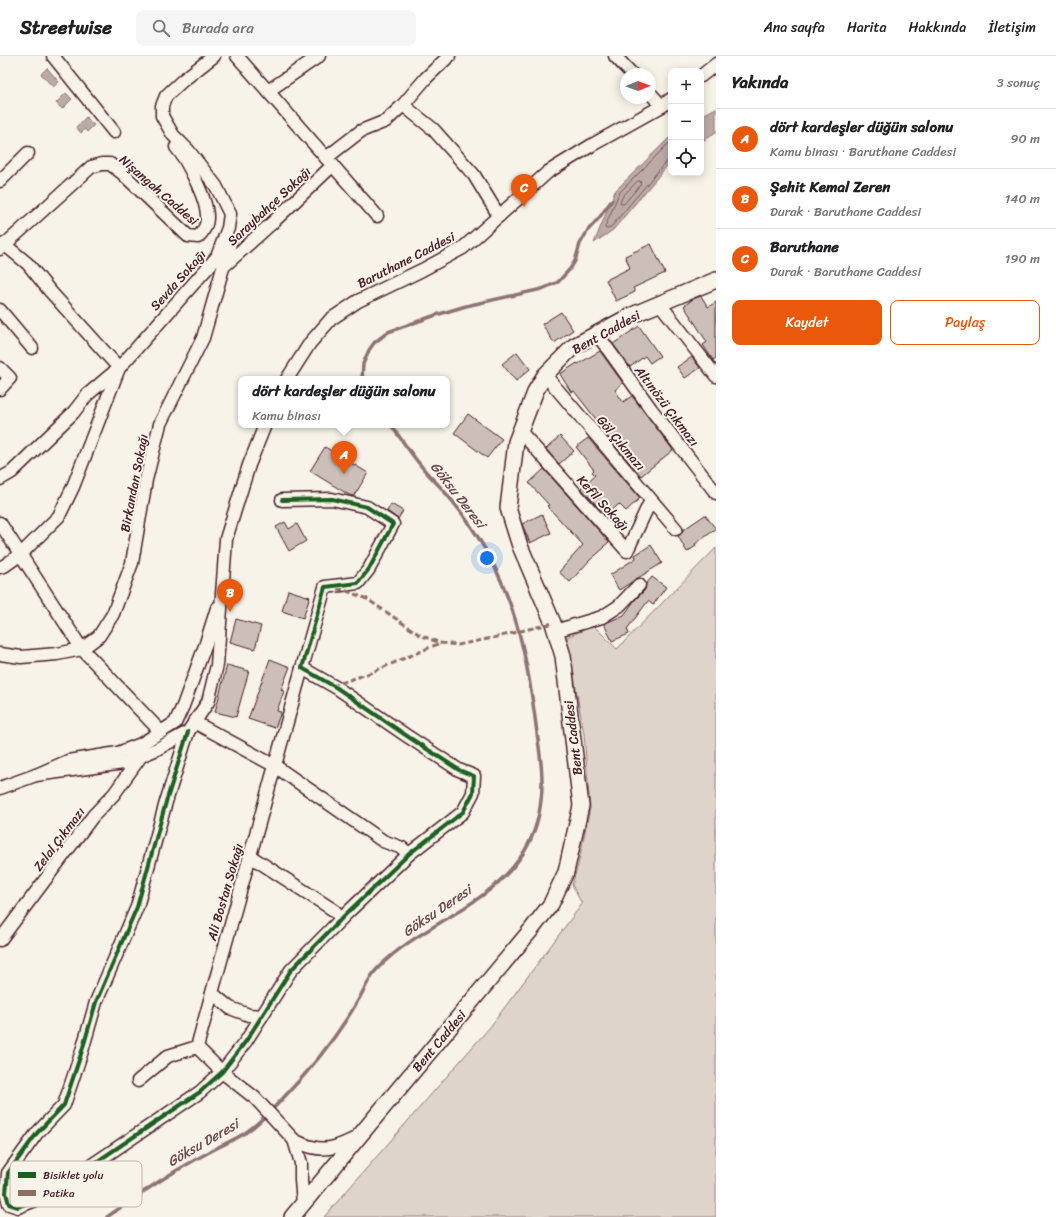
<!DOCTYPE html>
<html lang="tr">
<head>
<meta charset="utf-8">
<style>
	:root { --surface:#fff; --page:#f6f6f6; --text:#202124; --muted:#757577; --line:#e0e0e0; --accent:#ea580c }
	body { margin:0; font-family:Sriracha,sans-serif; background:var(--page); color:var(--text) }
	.controls { position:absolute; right:12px; top:12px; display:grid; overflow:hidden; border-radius:8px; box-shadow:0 2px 10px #0003 }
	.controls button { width:36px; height:36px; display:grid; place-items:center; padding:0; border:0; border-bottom:1px solid var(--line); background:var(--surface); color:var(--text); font:20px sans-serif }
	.compass { position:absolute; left:620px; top:12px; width:36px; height:36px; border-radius:50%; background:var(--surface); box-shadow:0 2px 10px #0003; rotate:89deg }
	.you { position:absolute; left:487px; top:502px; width:14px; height:14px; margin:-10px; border:3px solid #fff; border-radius:50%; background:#1a73e8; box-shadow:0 0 0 6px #1a73e833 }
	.badge { display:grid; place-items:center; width:26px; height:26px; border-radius:50%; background:var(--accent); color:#fff; font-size:13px; font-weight:700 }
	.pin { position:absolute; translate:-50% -33px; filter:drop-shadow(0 1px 2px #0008) }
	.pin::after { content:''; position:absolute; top:21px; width:14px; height:12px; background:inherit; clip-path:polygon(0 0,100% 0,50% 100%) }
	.popup { position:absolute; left:238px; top:320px; width:212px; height:52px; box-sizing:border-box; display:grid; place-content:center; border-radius:8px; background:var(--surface); filter:drop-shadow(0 1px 3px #0005); font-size:13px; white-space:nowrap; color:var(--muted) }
	.popup b { font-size:15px; color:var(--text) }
	.popup::after { content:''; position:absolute; left:50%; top:100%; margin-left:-8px; border:8px solid transparent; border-top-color:var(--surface) }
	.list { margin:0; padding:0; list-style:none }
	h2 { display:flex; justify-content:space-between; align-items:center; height:52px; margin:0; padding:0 16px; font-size:17px }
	h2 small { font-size:13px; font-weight:400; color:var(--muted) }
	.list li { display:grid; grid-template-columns:26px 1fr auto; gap:12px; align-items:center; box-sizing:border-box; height:60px; padding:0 16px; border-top:1px solid var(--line) }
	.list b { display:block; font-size:15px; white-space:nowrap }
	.list p { margin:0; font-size:13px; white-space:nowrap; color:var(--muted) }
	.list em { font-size:13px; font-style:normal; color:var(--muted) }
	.actions { display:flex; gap:8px; padding:12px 16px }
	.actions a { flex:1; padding:9px 0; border:1px solid var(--accent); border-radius:8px; text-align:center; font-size:14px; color:var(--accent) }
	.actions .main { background:var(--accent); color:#fff }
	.icon { flex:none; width:22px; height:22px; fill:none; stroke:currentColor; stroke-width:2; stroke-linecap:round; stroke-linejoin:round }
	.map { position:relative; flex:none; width:716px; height:1161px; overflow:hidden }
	header { display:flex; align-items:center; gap:24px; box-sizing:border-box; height:56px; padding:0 20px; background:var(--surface); border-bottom:1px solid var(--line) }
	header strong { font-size:19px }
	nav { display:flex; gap:22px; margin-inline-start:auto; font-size:14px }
	.search { width:280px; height:36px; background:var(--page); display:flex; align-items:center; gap:10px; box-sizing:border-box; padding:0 14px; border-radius:8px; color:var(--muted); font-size:15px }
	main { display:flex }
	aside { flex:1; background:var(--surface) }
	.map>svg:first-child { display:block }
	.green { fill:#ded4cc; stroke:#947a7c }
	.water { fill:#bcaaa7; stroke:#8e7275 }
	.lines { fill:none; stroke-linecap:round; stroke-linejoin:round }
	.shore { stroke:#78575d; stroke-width:1 }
	.stream { stroke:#8e7275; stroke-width:3.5 }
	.building { fill:#ccbfb9; stroke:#4a1f2b }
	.minor-casing { stroke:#4a1f2b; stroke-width:15 }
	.tertiary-casing { stroke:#4a1f2b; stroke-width:18 }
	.minor { stroke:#f7f3e8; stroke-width:12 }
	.tertiary { stroke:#f7f3e8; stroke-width:15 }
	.quiet { stroke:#8d6e63; stroke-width:3; stroke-dasharray:6 3; stroke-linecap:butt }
	.cycleway-casing { stroke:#f7f3e8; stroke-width:6 }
	.cycleway { stroke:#1b5e20; stroke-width:4 }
	.labels { text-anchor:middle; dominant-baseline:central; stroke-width:4; stroke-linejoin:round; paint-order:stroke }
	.street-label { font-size:13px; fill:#4a1f2b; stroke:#f7f3e8 }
	.water-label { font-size:14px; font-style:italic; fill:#6c4950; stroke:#f7f3e8 }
	.key { fill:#f7f3e8; stroke:#c3b3af; stroke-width:1 }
	.key-label { font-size:11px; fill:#4a1f2b }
</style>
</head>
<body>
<header>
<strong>Streetwise</strong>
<div class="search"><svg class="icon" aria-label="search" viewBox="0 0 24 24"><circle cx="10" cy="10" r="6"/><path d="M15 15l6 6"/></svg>Burada ara</div>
<nav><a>Ana sayfa</a><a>Harita</a><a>Hakkında</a><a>İletişim</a></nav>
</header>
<main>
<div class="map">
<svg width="716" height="1161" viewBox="0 0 716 1161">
	<rect width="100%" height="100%" fill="#f7f3e8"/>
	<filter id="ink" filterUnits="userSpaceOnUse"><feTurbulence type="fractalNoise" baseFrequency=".025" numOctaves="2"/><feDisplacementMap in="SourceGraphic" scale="8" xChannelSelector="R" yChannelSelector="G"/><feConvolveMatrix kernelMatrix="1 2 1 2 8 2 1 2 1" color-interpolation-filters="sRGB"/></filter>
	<g filter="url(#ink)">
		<path class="green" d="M716,492V1161H324L490,971L582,848L572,829L578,809L590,752L584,678L567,581L594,570L617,593Z"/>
		<g class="water">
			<path d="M47,12L59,26L53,31L41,18Z"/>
			<path d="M66,37L72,43L62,53L56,47Z"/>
			<path d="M716,52V76L701,86V60Z"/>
			<path d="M86,61L94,69L87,76L85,73L81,77L76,71Z"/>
			<path d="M671,80V107L667,110L613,174L594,187L615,135Z"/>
		</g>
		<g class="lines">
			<g class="shore">
				<path d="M671,85L619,137L605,171L606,173H608L611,171L664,108L668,105L671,104"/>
				<path d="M638,125H640L641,128L624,148H621L620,146L623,140Z"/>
			</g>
			<g class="stream">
				<path d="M362,323L363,308L369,294L374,287L388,276L436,259L466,250L542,233L558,226L570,213L575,205L580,188L588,174L599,162L612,144"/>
				<path d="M107,1161C131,1144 155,1127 181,1112C193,1105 205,1098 217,1092C226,1087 236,1083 245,1077C260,1067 274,1052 286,1039C309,1015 330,989 348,961C352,954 357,947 361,939C366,930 370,920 377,913C419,869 484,853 520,802C532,785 539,764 541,744C544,722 540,698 537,677C529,613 518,549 485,493C473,472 459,452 443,434C436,426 428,419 422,411C411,398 401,383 391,369"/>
			</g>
		</g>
		<g class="building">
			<path d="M651,188L665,217L633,232L635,236L616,245L606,224L630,212L625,200Z"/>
			<path d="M701,240L708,251L716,246V302L713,304L703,289L707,286L684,250L693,243Z"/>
			<path d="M561,256L573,274L554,287L542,268Z"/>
			<path d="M639,270L660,300L650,307L645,300L630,311L613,288Z"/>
			<path d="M600,295L623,327L615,334L623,346L632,340L673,394L641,420L600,372L602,371L574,335L571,336L560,318L577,307L578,308Z"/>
			<path d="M517,296L530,313L516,325L502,308Z"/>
			<path d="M692,301L700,312L685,322L677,311Z"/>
			<path d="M468,358L502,383L487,402L454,377Z"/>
			<path d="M560,380L574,395L559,408L546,393Z"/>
			<path d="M588,382L640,442L626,455L619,448L606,460L581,432L595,419L592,416L594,414L576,391Z"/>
			<path d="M325,391L368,417L354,440L349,439L310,415Z"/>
			<path d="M544,413L609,486L603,491L604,492L589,505L570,526L559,516L583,489L547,450L549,449L529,427Z"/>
			<path d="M391,448L403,455L398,463L387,455Z"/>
			<path d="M542,458L551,477L530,487L522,468Z"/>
			<path d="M705,459L716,473L695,488L696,490L687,496L678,480L681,478L683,474Z"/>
			<path d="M285,466L289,473L297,468L306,485L289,495L276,471Z"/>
			<path d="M651,489L662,507L619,534L610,519L636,502L635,499Z"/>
			<path d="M652,521L666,531L653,549L648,545L627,573L629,578L612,585L604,568L624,559L635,544L645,534L646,528Z"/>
			<path d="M288,534L310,541L303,562L282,555Z"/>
			<path d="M236,563L261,570L255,593L230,586Z"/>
			<path d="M270,603L290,611L281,634L284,635L277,655L281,656L275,672L248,663Z"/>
			<path d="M227,609L249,615L236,661L215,656Z"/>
		</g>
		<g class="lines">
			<defs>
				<g id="minor">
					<path d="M53,0L114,76"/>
					<path d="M237,0L377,160"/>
					<path d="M615,0L632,18"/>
					<path d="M701,20L716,8"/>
					<path d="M268,35L319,0"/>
					<path d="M650,37L662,50"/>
					<path d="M403,49L433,73L474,119L499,160"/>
					<path d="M326,102L361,75L386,65L403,49L426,22L449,0"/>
					<path d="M0,125L28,97"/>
					<path d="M0,193L91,111L102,108H110L122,117L188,180L198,181C203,176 207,169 207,162C208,145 187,104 176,91"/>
					<path d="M223,211L272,167L333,109"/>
					<path d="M660,248L716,320"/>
					<path d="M0,254L32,292"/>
					<path d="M597,278L651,353L716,437"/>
					<path d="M0,312L10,322L0,333"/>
					<path d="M545,319L676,473"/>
					<path d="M287,323L310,287L331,263L358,245L422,214L463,192L548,116L592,89L662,50L671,43"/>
					<path d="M520,375L627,495L651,444"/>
					<path d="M0,423L12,416L73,357L87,339L119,312L217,201L228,172L230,158L216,130L188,94L173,79L162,60V50L166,40L182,25L214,0"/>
					<path d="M0,467L82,593L161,676"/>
					<path d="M0,511L4,510L21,498L59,460L73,431L119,312L49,234L28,208L4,188"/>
					<path d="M555,575L602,561L619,550L639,529"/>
					<path d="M0,598L21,601L57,598L82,593L99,580L113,558L132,507L146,424L160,368L203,282L230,187"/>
					<path d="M194,666L275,710L383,785L402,792L409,798"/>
					<path d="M188,676L166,746L137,851L96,946L82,995L64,1049L37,1077L8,1117L6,1137L9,1148L18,1151L46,1140L200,1036L222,1016L246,985L291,914L346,858L409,798L463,756L473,737L474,720L459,714L407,680L337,632L302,612L325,531L358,527L369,513L393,468L367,451L332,443L282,444"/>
					<path d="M36,719L124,707L157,693L188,676L208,646L217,609L226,483L249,409L265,369"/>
					<path d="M0,732L36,719L68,705L118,697L141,688L175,667L183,650L206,587L217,552"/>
					<path d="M250,800L335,855L341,863"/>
					<path d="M0,884L93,760L114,738L141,700"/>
					<path d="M212,937L230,952L249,959L262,960"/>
					<path d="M138,1025L168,1000L197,991"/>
					<path d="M294,1084L255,1042L222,1016L197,991L302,612"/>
					<path d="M303,1148L301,1124V1107L294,1084C300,1087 306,1090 312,1091C329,1096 344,1088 358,1081"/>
				</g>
				<path id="tertiary" d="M292,1161L531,874L551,848L566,816L581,750L563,600L553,567L520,490L508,452L516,386L536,334L545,319L574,290L630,260L716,224"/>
			</defs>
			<use href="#minor" class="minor-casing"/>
			<use href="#tertiary" class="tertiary-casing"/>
			<use href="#minor" class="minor"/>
			<use href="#tertiary" class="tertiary"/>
			<g class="quiet">
				<path d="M337,533L344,534L367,543L420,579L440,587L458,589L497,581L553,567"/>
				<path d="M332,630L370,617L440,587"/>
			</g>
			<defs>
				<path id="cycleway" d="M188,676L166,746L137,851L96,946L82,995L64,1049L37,1077L8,1117L6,1137L9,1148L18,1151L46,1140L200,1036L222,1016L246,985L291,914L346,858L409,798L463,756L473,737L474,720L459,714L407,680L337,632L302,612L325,531L358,527L369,513L393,468L367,451L332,443L282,444"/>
			</defs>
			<use href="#cycleway" class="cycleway-casing"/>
			<use href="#cycleway" class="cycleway"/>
		</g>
	</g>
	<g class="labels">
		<g class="street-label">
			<text transform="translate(159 134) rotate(41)">Nişangah Caddesi</text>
			<text transform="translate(269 150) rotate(-43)">Saraybahçe Sokağı</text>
			<text transform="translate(406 204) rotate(-27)">Baruthane Caddesi</text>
			<text transform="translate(178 224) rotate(-48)">Sevda Sokaḡı</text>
			<text transform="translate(606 276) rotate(-29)">Bent Caddesi</text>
			<text transform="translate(667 350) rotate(53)">Altınözü Çıkmazı</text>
			<text transform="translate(621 387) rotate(50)">Göl Çıkmazı</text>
			<text transform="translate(134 427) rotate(-79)">Birkandan Sokağı</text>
			<text transform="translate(603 447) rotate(48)">Kefil Sokağı</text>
			<text transform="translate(573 682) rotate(-97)">Bent Caddesi</text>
			<text transform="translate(59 783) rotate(-53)">Zelal Çıkmazı</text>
			<text transform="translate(225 836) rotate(-74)">Ali Bostan Sokağı</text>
			<text transform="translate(439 985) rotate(-50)">Bent Caddesi</text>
		</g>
		<g class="water-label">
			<text transform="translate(458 439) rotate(52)">Göksu Deresi</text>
			<text transform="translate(437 855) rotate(-34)">Göksu Deresi</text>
			<text transform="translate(203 1087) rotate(-30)">Göksu Deresi</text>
		</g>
	</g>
	<rect x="10" y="1105" width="132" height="46" rx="6" class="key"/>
	<rect x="18" y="1116" width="18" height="6" fill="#1b5e20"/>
	<rect x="18" y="1134" width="18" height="6" fill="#8d6e63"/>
	<g class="key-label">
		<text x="43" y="1123">Bisiklet yolu</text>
		<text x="43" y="1141">Patika</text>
	</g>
</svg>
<div class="controls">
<button>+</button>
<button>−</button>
<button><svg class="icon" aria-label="locate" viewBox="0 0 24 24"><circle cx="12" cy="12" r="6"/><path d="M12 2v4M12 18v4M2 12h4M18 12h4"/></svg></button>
</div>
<svg class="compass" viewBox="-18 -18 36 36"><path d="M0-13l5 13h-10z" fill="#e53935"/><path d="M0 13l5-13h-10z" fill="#757577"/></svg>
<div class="you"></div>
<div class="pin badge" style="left:344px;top:418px">A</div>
<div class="popup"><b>dört kardeşler düğün salonu</b>Kamu binası</div>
<div class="pin badge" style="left:230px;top:556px">B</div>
<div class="pin badge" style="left:524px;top:151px">C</div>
</div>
<aside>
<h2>Yakında<small>3 sonuç</small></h2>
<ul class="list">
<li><span class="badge">A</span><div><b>dört kardeşler düğün salonu</b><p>Kamu binası · Baruthane Caddesi</p></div><em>90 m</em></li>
<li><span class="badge">B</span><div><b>Şehit Kemal Zeren</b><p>Durak · Baruthane Caddesi</p></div><em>140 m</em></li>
<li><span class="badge">C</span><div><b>Baruthane</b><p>Durak · Baruthane Caddesi</p></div><em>190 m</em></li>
</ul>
<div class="actions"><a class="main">Kaydet</a><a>Paylaş</a></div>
</aside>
</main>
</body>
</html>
